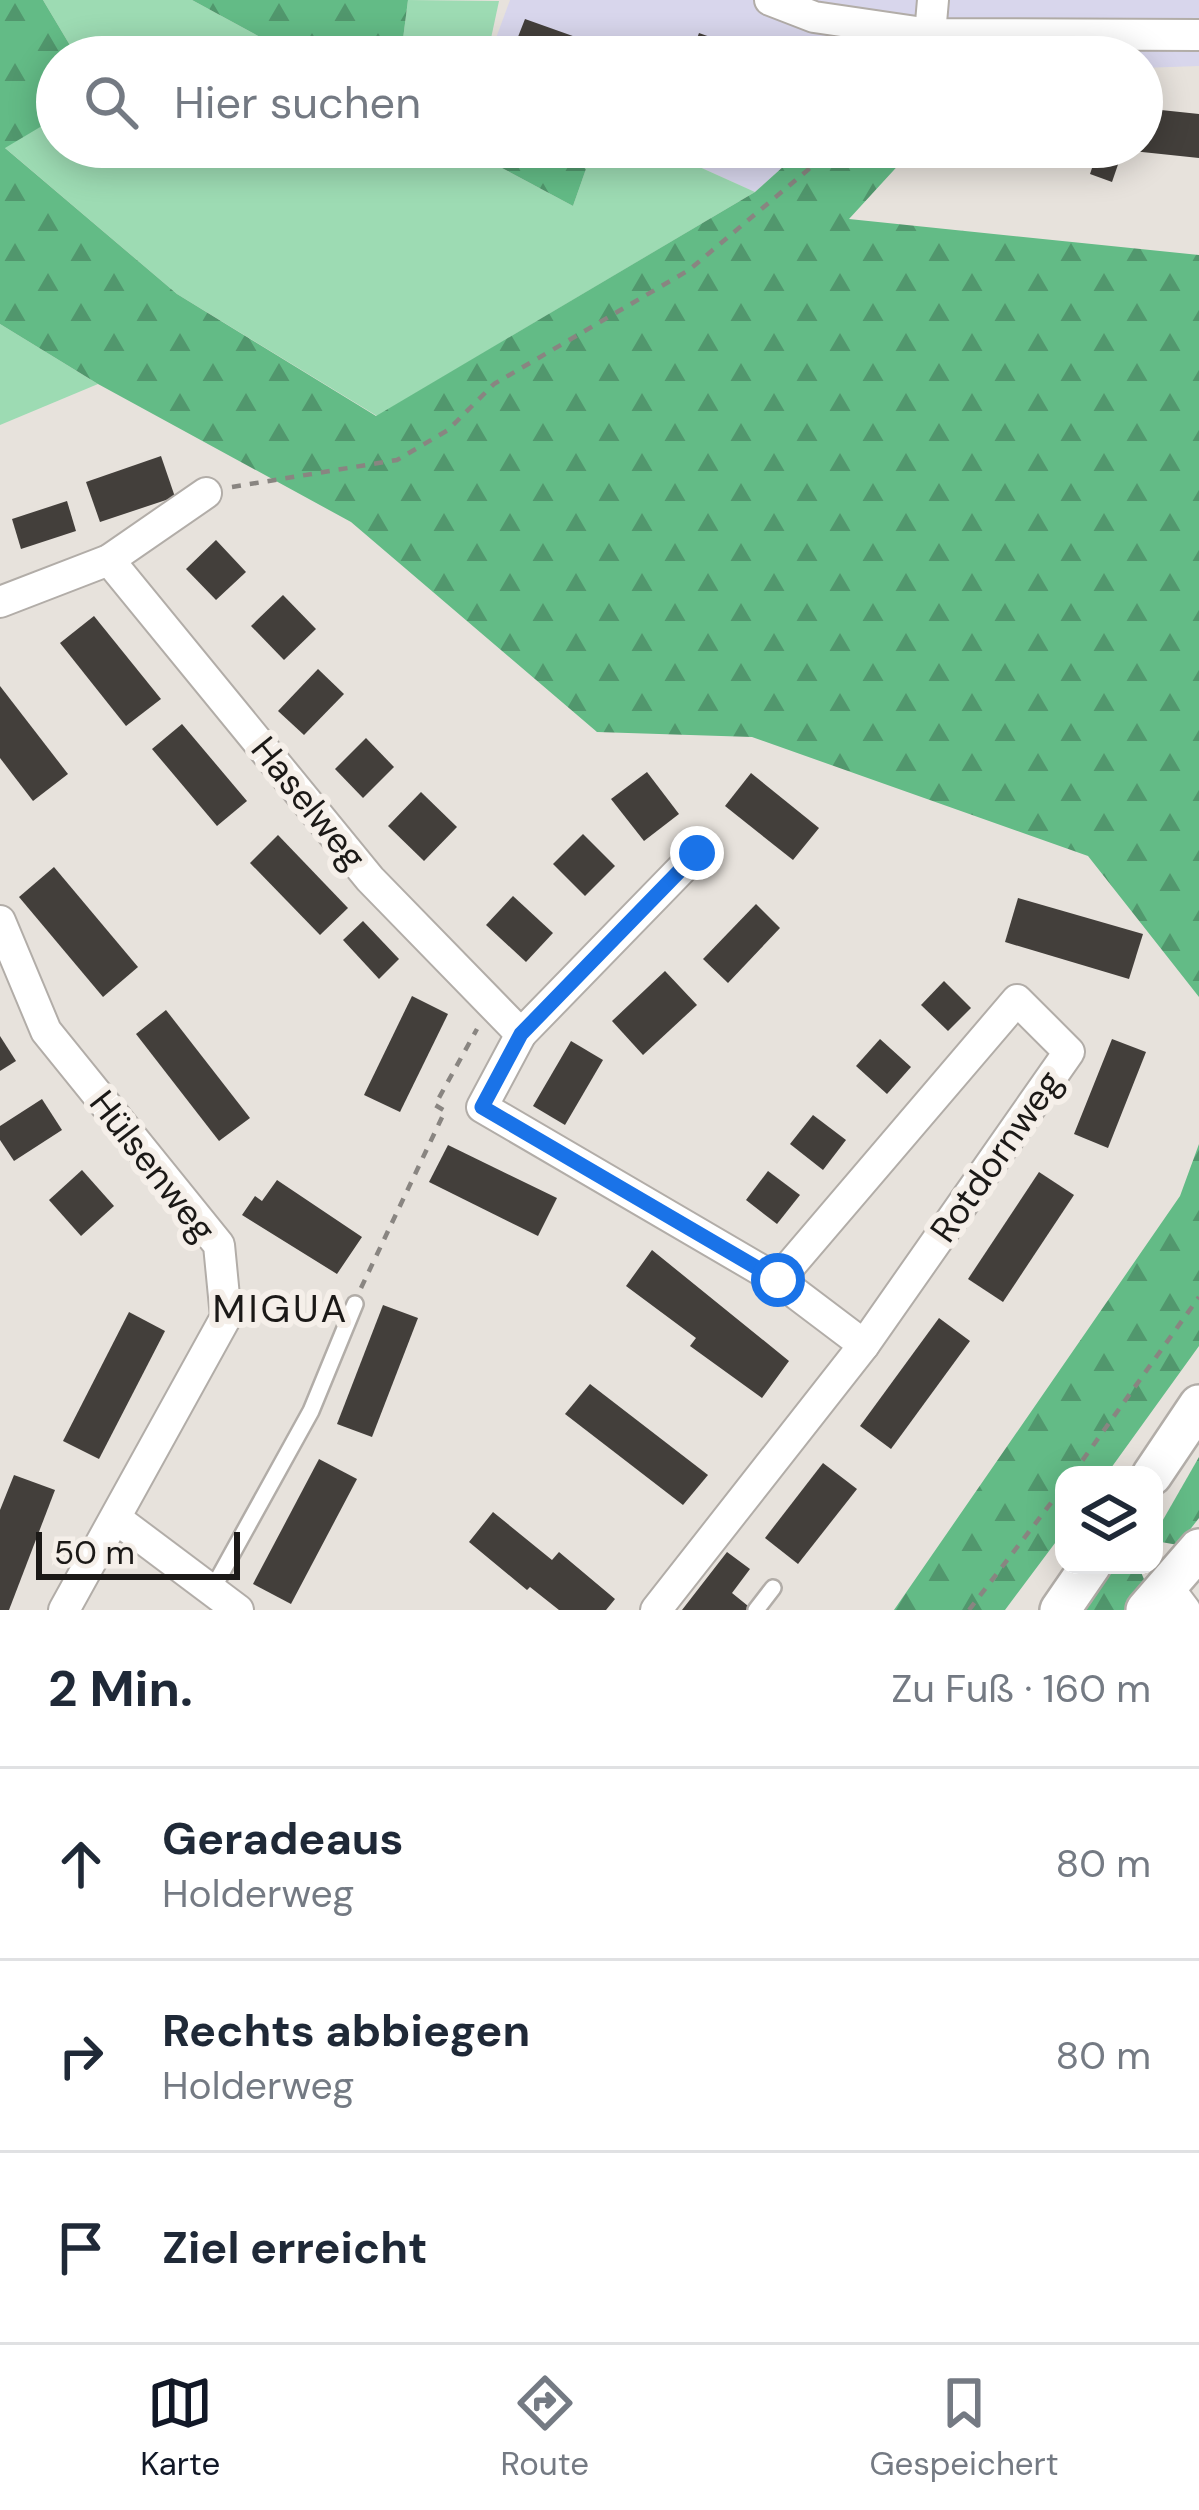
<!DOCTYPE html>
<html lang="de">
<head>
<meta charset="utf-8">
<style>
	:root { --surface:#fff; --page:#f6f6f7; --text:#1f2937; --muted:#747a83; --line:#e0e1e3; --accent:#111827 }
	body { margin:0; font-family:"DM Sans",sans-serif; background:var(--page); color:var(--text) }
	.controls { position:absolute; right:36px; bottom:36px; display:grid; overflow:hidden; border-radius:24px; box-shadow:0 6px 30px #0003 }
	.controls button { width:108px; height:108px; display:grid; place-items:center; padding:0; border:0; border-bottom:3px solid var(--line); background:var(--surface); color:var(--text); font:60px sans-serif }
	.scale { position:absolute; left:36px; bottom:30px; width:204px; box-sizing:border-box; padding-left:12px; border:6px solid #1b1917; border-top:0; font-size:33px; line-height:42px; white-space:nowrap; color:#1b1917; -webkit-text-stroke:9px #f5efe9; paint-order:stroke }
	.stop { position:absolute; width:36px; height:36px; margin:-27px; border:9px solid #1a73e8; border-radius:50%; background:#fff }
	.stop.end { background:#1a73e8; border-color:#fff; box-shadow:0 3px 12px #0008 }
	.list { margin:0; padding:0; list-style:none }
	h2 { display:flex; justify-content:space-between; align-items:center; height:156px; margin:0; padding:0 48px; font-size:51px }
	h2 small { font-size:39px; font-weight:400; color:var(--muted) }
	.list li { display:grid; grid-template-columns:78px 1fr auto; gap:36px; align-items:center; box-sizing:border-box; height:192px; padding:0 48px; border-top:3px solid var(--line) }
	.list b { display:block; font-size:45px; white-space:nowrap }
	.list p { margin:0; font-size:39px; white-space:nowrap; color:var(--muted) }
	.list em { font-size:39px; font-style:normal; color:var(--muted) }
	.icon { flex:none; width:66px; height:66px; fill:none; stroke:currentColor; stroke-width:2; stroke-linecap:round; stroke-linejoin:round }
	.map { position:relative; flex:none; width:1199px; height:1610px; overflow:hidden }
	.search { position:absolute; background:var(--surface); box-shadow:0 6px 30px #0003; left:36px; right:36px; top:36px; height:132px; display:flex; align-items:center; gap:30px; box-sizing:border-box; padding:0 42px; border-radius:66px; color:var(--muted); font-size:45px }
	.sheet { height:732px; background:var(--surface) }
	nav { display:flex; justify-content:space-around; align-items:center; box-sizing:border-box; height:168px; border-top:3px solid var(--line); background:var(--surface); font-size:33px; color:var(--muted) }
	nav a { display:grid; justify-items:center; gap:6px }
	nav .on { color:var(--accent) }
	.map>svg:first-child { display:block }
	.industrial { fill:#d8d6ec }
	.green { fill:#9ddbb3 }
	.forest { fill:url(#forest-firs) }
	.building { fill:#433f3b }
	.lines { fill:none; stroke-linecap:round; stroke-linejoin:round }
	.service-casing { stroke:#b2ada8; stroke-width:20 }
	.minor-casing { stroke:#b2ada8; stroke-width:34 }
	.tertiary-casing { stroke:#b2ada8; stroke-width:44 }
	.path { stroke:#898581; stroke-width:4.5; stroke-dasharray:9 9; stroke-linecap:butt }
	.service { stroke:#fff; stroke-width:15 }
	.minor { stroke:#fff; stroke-width:30 }
	.tertiary { stroke:#fff; stroke-width:39 }
	.route { stroke:#1a73e8; stroke-width:15 }
	.labels { text-anchor:middle; dominant-baseline:central; stroke-width:12; stroke-linejoin:round; paint-order:stroke }
	.street-label { font-size:36px; fill:#1b1917; stroke:#f5efe9 }
	.neighbourhood-label { font-size:39px; letter-spacing:3px; fill:#1b1917; stroke:#f5efe9 }
</style>
</head>
<body>
<div class="map">
<svg width="1199" height="1610" viewBox="0 0 1199 1610">
	<defs>
		<pattern id="forest-firs" width="22" height="20" patternUnits="userSpaceOnUse" patternTransform="scale(3)"><rect width="22" height="20" fill="#63bb86"/><path d="M5 1l3.5 6h-7zM16 11l3.5 6h-7z" fill="#51976d"/></pattern>
	</defs>
	<rect width="100%" height="100%" fill="#e7e2dc"/>
	<g class="industrial">
		<path d="M510,0H1199V66L1142,68V57H489Z"/>
		<path d="M655,147H805L755,192Z"/>
	</g>
	<g class="green">
		<path d="M43,0H192L297,57H77Z"/>
		<path d="M408,0L499,1L487,57H428L403,39Z"/>
		<path d="M57,117V147H463L573,206L586,169L555,147H655L755,192L377,416L177,294L4,147Z"/>
		<path d="M0,324L98,384L0,425Z"/>
	</g>
	<g class="forest">
		<path d="M0,0H43L77,57H57V117L5,148L177,294L376,416L755,192L805,147H915L849,219L1199,255V997L1088,856L752,737L597,732L351,522L98,384L0,324Z"/>
		<path d="M192,0H408L403,39L428,57H297Z"/>
		<path d="M463,147H555L586,169L573,206Z"/>
		<path d="M1199,1144V1346L1106,1475H1064V1531L1005,1610H894L1180,1196Z"/>
		<path d="M1199,1457V1518L1178,1545L1161,1542L1156,1532Z"/>
		<path d="M1117,1565H1138L1146,1584L1124,1610H1085Z"/>
	</g>
	<g class="building">
		<path d="M525,19L584,40L580,49L601,57H543L514,47Z"/>
		<path d="M699,33L763,56V57H690Z"/>
		<path d="M1142,108L1199,114V158L1123,150L1112,182L1090,174L1099,147H1142Z"/>
		<path d="M1013,147H1044L1041,158L1012,153Z"/>
		<path d="M161,456L175,497L100,522L86,482Z"/>
		<path d="M67,501L76,531L21,549L12,519Z"/>
		<path d="M216,540L246,572L216,600L186,569Z"/>
		<path d="M283,595L316,629L284,660L251,626Z"/>
		<path d="M94,616L161,699L126,726L60,643Z"/>
		<path d="M318,669L344,694L304,735L278,711Z"/>
		<path d="M0,686L68,774L33,801L0,758Z"/>
		<path d="M182,724L247,801L217,826L152,749Z"/>
		<path d="M366,738L394,767L363,798L335,769Z"/>
		<path d="M647,772L679,814L644,841L611,799Z"/>
		<path d="M751,773L819,828L793,860L725,806Z"/>
		<path d="M421,792L457,827L424,861L388,826Z"/>
		<path d="M583,834L615,866L585,896L553,864Z"/>
		<path d="M278,835L348,908L320,935L250,863Z"/>
		<path d="M54,867L138,967L103,997L19,897Z"/>
		<path d="M513,896L553,933L526,962L486,925Z"/>
		<path d="M1018,898L1143,934L1129,979L1005,942Z"/>
		<path d="M756,904L780,928L728,983L703,959Z"/>
		<path d="M363,921L399,959L379,979L343,940Z"/>
		<path d="M665,971L697,1005L643,1055L612,1021Z"/>
		<path d="M944,981L971,1008L948,1031L921,1005Z"/>
		<path d="M412,996L448,1014L400,1112L364,1095Z"/>
		<path d="M166,1010L250,1118L219,1141L136,1034Z"/>
		<path d="M0,1036L16,1061L0,1071Z"/>
		<path d="M880,1039L911,1067L887,1094L856,1066Z"/>
		<path d="M1112,1039L1146,1052L1108,1148L1074,1134Z"/>
		<path d="M571,1041L603,1060L565,1125L533,1106Z"/>
		<path d="M42,1099L62,1130L14,1161L0,1140V1126Z"/>
		<path d="M813,1115L846,1140L823,1170L790,1144Z"/>
		<path d="M448,1145L557,1198L538,1236L429,1182Z"/>
		<path d="M82,1170L114,1206L81,1236L49,1200Z"/>
		<path d="M768,1171L800,1195L777,1224L746,1200Z"/>
		<path d="M1039,1172L1074,1195L1003,1302L968,1279Z"/>
		<path d="M277,1180L362,1237L337,1274L242,1215L255,1196L262,1201Z"/>
		<path d="M652,1250L789,1361L762,1398L690,1346L696,1338L626,1286Z"/>
		<path d="M383,1305L418,1318L372,1437L337,1424Z"/>
		<path d="M129,1312L165,1331L99,1459L63,1441Z"/>
		<path d="M939,1318L970,1341L891,1449L860,1426Z"/>
		<path d="M590,1384L708,1475L683,1505L565,1414Z"/>
		<path d="M319,1459L357,1479L291,1604L253,1584Z"/>
		<path d="M823,1463L857,1489L798,1564L765,1538Z"/>
		<path d="M14,1475L55,1490L9,1610H0V1510Z"/>
		<path d="M493,1512L552,1560L559,1552L615,1599L606,1610H559L530,1587L527,1590L469,1542Z"/>
		<path d="M727,1552L750,1569L732,1593L753,1610H682Z"/>
	</g>
	<g class="lines">
		<defs>
			<g id="service">
				<path d="M212,1590L311,1411L355,1304"/>
				<path d="M756,1610L773,1588"/>
			</g>
			<g id="minor">
				<path d="M770,0L814,17L930,34L1199,35"/>
				<path d="M930,34L933,0"/>
				<path d="M109,560L370,879L521,1034"/>
				<path d="M0,602L109,560L206,493"/>
				<path d="M697,853L521,1034L482,1107L778,1280L864,1345"/>
				<path d="M0,921L46,1031L219,1245L226,1317L64,1610"/>
				<path d="M118,1520L238,1610"/>
				<path d="M1167,1586L1185,1610"/>
				<path d="M656,1610L864,1345L1069,1052L1017,1000L778,1280"/>
			</g>
			<g id="tertiary">
				<path d="M1152,1475L1199,1405"/>
				<path d="M1060,1610L1091,1565"/>
				<path d="M1146,1610L1199,1549"/>
			</g>
		</defs>
		<use href="#service" class="service-casing"/>
		<use href="#minor" class="minor-casing"/>
		<use href="#tertiary" class="tertiary-casing"/>
		<g class="path">
			<path d="M232,487L397,460L448,430L494,384L689,270L835,147"/>
			<path d="M361,1288L445,1111L435,1105L477,1029"/>
			<path d="M1072,1475L1199,1297"/>
			<path d="M969,1610L1064,1486"/>
		</g>
		<use href="#service" class="service"/>
		<use href="#minor" class="minor"/>
		<use href="#tertiary" class="tertiary"/>
	</g>
	<g class="lines">
		<path class="route" d="M697,853L521,1034L482,1107L778,1280"/>
	</g>
	<g class="labels">
		<g class="street-label">
			<text transform="translate(309 803) rotate(51)">Haselweg</text>
			<text transform="translate(996 1156) rotate(-55)">Rotdornweg</text>
			<text transform="translate(153 1166) rotate(52)">Hülsenweg</text>
		</g>
		<g class="neighbourhood-label">
			<text x="281" y="1308">MIGUA</text>
		</g>
	</g>
</svg>
<div class="controls">
<button><svg class="icon" aria-label="layers" viewBox="0 0 24 24"><path d="M12 4l9 5-9 5-9-5zM3 14l9 5 9-5"/></svg></button>
</div>
<div class="scale">50 m</div>
<div class="stop" style="left:778px;top:1280px"></div>
<div class="stop end" style="left:697px;top:853px"></div>
<div class="search"><svg class="icon" aria-label="search" viewBox="0 0 24 24"><circle cx="10" cy="10" r="6"/><path d="M15 15l6 6"/></svg>Hier suchen</div>
</div>
<section class="sheet">
<h2>2 Min.<small>Zu Fuß · 160 m</small></h2>
<ul class="list">
<li><svg class="icon" aria-label="ahead" viewBox="0 0 24 24"><path d="M12 20V5M6 11l6-6 6 6"/></svg><div><b>Geradeaus</b><p>Holderweg</p></div><em>80 m</em></li>
<li><svg class="icon" aria-label="right" viewBox="0 0 24 24"><path d="M7 20v-9h11M14 6l5 5-5 5"/></svg><div><b>Rechts abbiegen</b><p>Holderweg</p></div><em>80 m</em></li>
<li><svg class="icon" aria-label="arrive" viewBox="0 0 24 24"><path d="M6 21V4h12l-3 4 3 4H6"/></svg><div><b>Ziel erreicht</b></div></li>
</ul>
</section>
<nav>
<a class="on"><svg class="icon" aria-label="map" viewBox="0 0 24 24"><path d="M3 6l6-2 6 2 6-2v14l-6 2-6-2-6 2zM9 4v14M15 6v14"/></svg>Karte</a>
<a><svg class="icon" aria-label="directions" viewBox="0 0 24 24"><path d="M12 3l9 9-9 9-9-9zM9 14v-3h6M13 9l2 2-2 2"/></svg>Route</a>
<a><svg class="icon" aria-label="saved" viewBox="0 0 24 24"><path d="M7 4h10v16l-5-4-5 4z"/></svg>Gespeichert</a>
</nav>
</body>
</html>
